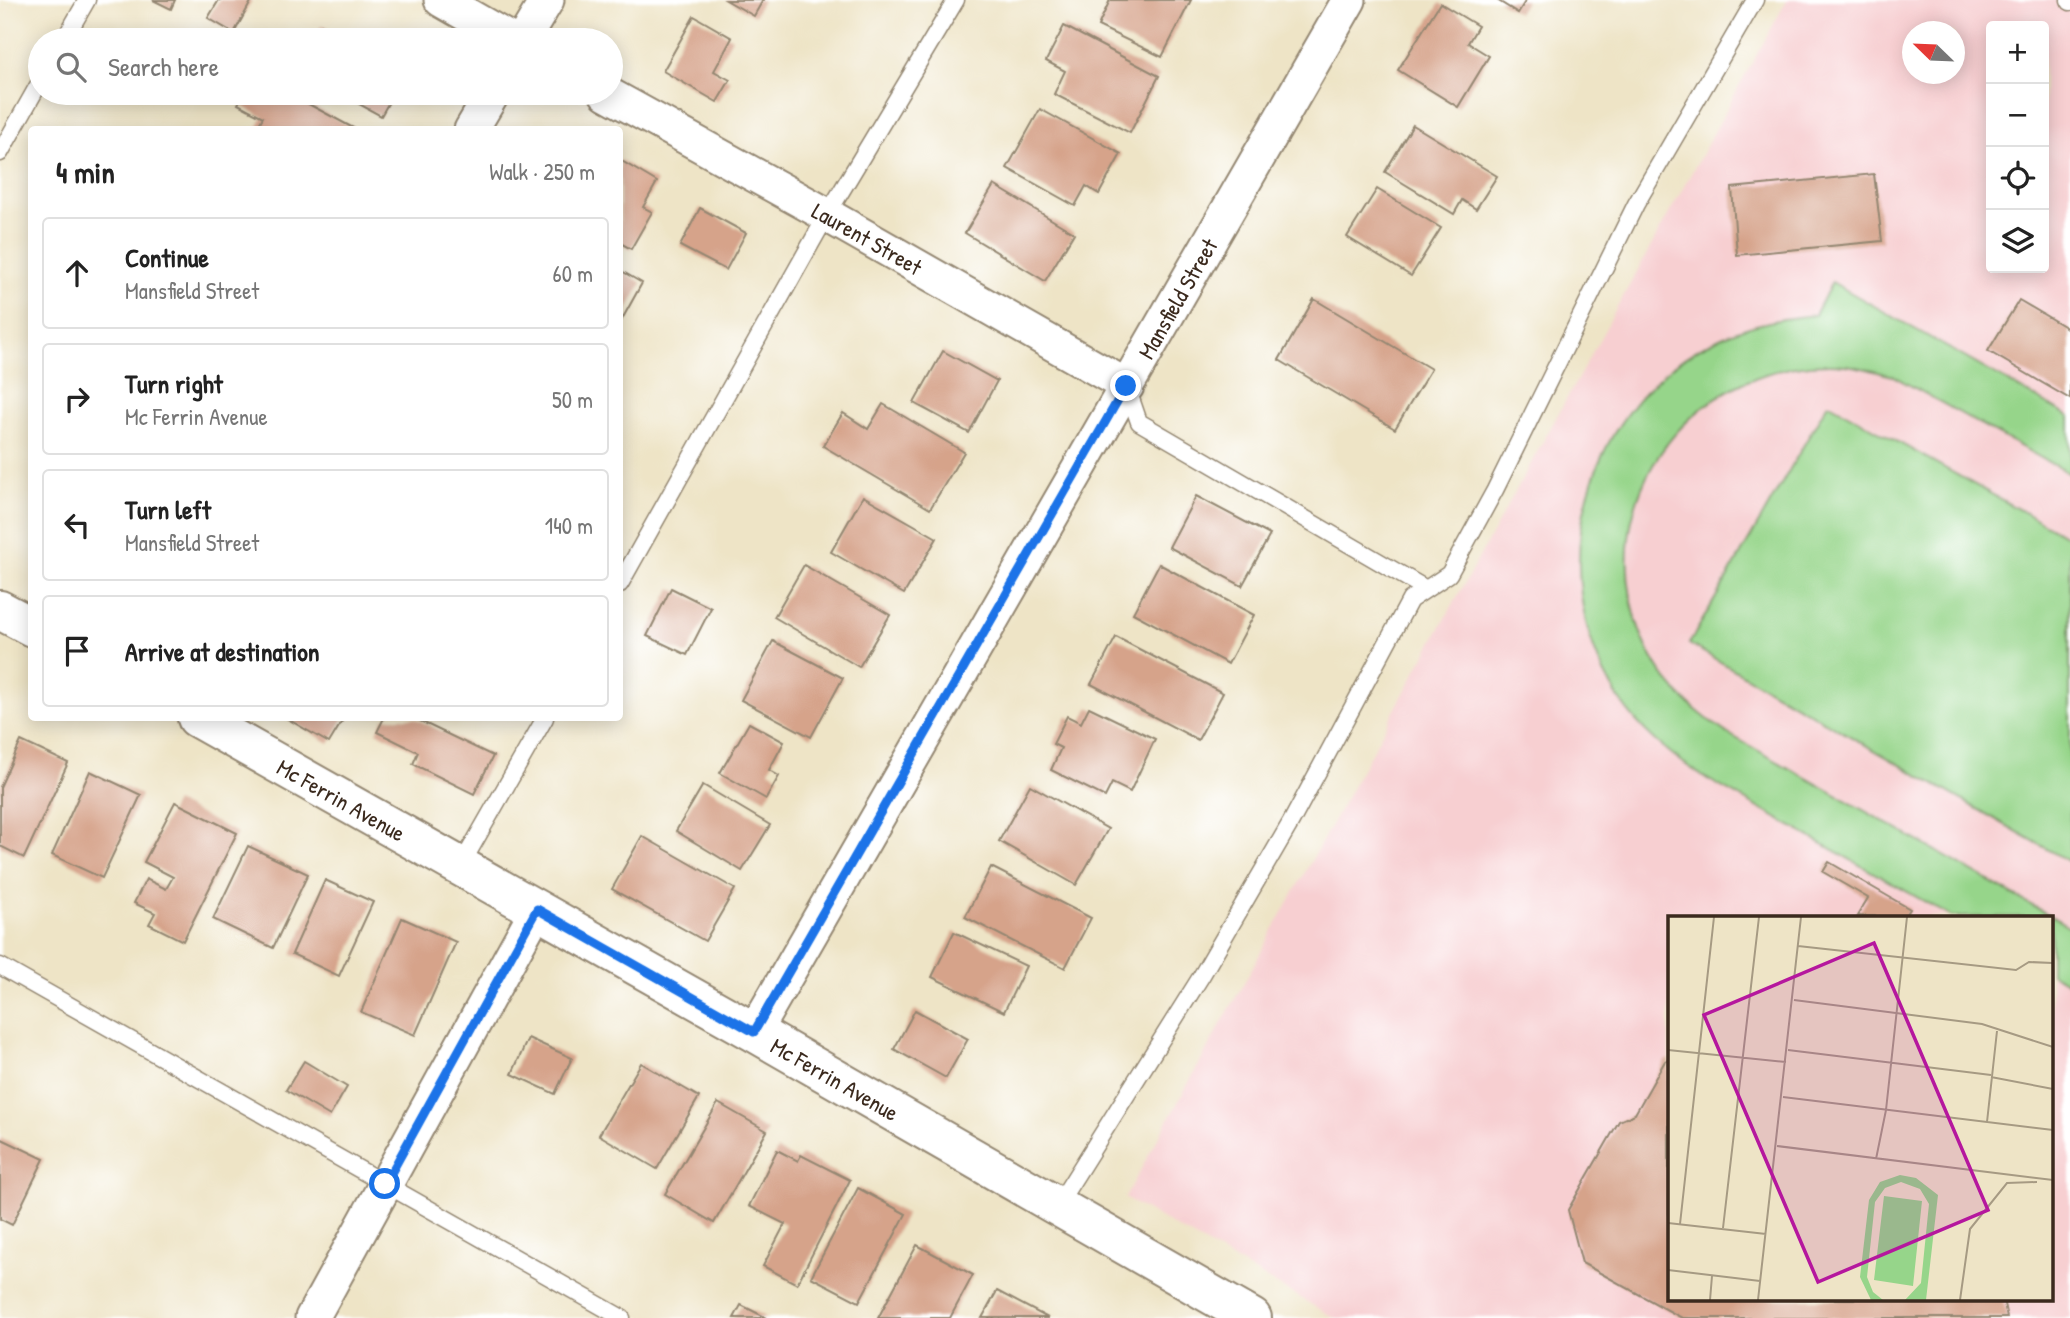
<!DOCTYPE html>
<html lang="en">
<head>
<meta charset="utf-8">
<style>
	:root { --surface:#fff; --page:#f2f2f2; --text:#222; --muted:#767676; --line:#e0e0e0 }
	body { margin:0; font-family:"Patrick Hand",sans-serif; background:var(--page); color:var(--text) }
	.controls { position:absolute; right:21px; top:21px; display:grid; overflow:hidden; border-radius:7px; box-shadow:0 4px 18px #0003 }
	.controls button { width:63px; height:63px; display:grid; place-items:center; padding:0; border:0; border-bottom:2px solid var(--line); background:var(--surface); color:var(--text); font:35px sans-serif }
	.compass { position:absolute; left:1902px; top:21px; width:63px; height:63px; border-radius:50%; background:var(--surface); box-shadow:0 4px 18px #0003; rotate:293deg }
	.stop { position:absolute; width:21px; height:21px; margin:-16px; border:5px solid #1a73e8; border-radius:50%; background:#fff }
	.stop.end { background:#1a73e8; border-color:#fff; box-shadow:0 2px 7px #0008 }
	.list { margin:0; padding:0; list-style:none }
	h2 { display:flex; justify-content:space-between; align-items:center; height:91px; margin:0; padding:0 28px; font-size:30px }
	h2 small { font-size:23px; font-weight:400; color:var(--muted) }
	.list li { display:grid; grid-template-columns:46px 1fr auto; gap:21px; align-items:center; box-sizing:border-box; height:112px; margin:0 14px 14px; padding:0 14px; border:2px solid var(--line); border-radius:7px }
	.list b { display:block; font-size:26px; white-space:nowrap }
	.list p { margin:0; font-size:23px; white-space:nowrap; color:var(--muted) }
	.list em { font-size:23px; font-style:normal; color:var(--muted) }
	.icon { flex:none; width:38px; height:38px; fill:none; stroke:currentColor; stroke-width:2; stroke-linecap:round; stroke-linejoin:round }
	.map { position:relative; flex:none; width:2070px; height:1318px; overflow:hidden }
	.search { position:absolute; background:var(--surface); box-shadow:0 4px 18px #0003; left:28px; top:28px; width:595px; height:77px; display:flex; align-items:center; gap:18px; box-sizing:border-box; padding:0 24px; border-radius:38px; color:var(--muted); font-size:26px }
	.panel { position:absolute; background:var(--surface); box-shadow:0 4px 18px #0003; left:28px; top:126px; width:595px; height:595px; border-radius:7px }
	.map>svg:first-child { display:block }
	.built { fill:#f7cfd1; fill-rule:evenodd }
	.garden { fill:#96d58a; stroke:#688054; stroke-width:2 }
	.building { fill:#d6a38a }
	.lines { fill:none; stroke-linecap:round; stroke-linejoin:round }
	.service-casing { stroke:#948772; stroke-width:19 }
	.minor-casing { stroke:#948772; stroke-width:37 }
	.tertiary-casing { stroke:#948772; stroke-width:42 }
	.service { stroke:#fff; stroke-width:16 }
	.minor { stroke:#fff; stroke-width:33 }
	.tertiary { stroke:#fff; stroke-width:38 }
	.route { stroke:#1a73e8; stroke-width:9 }
	.labels { text-anchor:middle; dominant-baseline:central; stroke-width:7; stroke-linejoin:round; paint-order:stroke }
	.street-label { font-size:23px; fill:#3b2a1e; stroke:#fff }
	.inset-road { fill:none; stroke:#a69a83; stroke-width:2 }
	.view { fill:#b5179e; fill-opacity:0.15; stroke:#b5179e; stroke-width:3.5 }
	.inset-edge { fill:none; stroke:#3b2a1e; stroke-width:3.5 }
</style>
</head>
<body>
<div class="map">
<svg width="2070" height="1318" viewBox="0 0 2070 1318">
	<rect width="100%" height="100%" fill="#fff"/>
	<filter id="ink" filterUnits="userSpaceOnUse"><feTurbulence type="fractalNoise" baseFrequency=".0143" numOctaves="2"/><feDisplacementMap in="SourceGraphic" scale="14" xChannelSelector="R" yChannelSelector="G"/><feConvolveMatrix kernelMatrix="1 2 1 2 8 2 1 2 1" color-interpolation-filters="sRGB"/></filter>
	<filter id="wash" filterUnits="userSpaceOnUse"><feTurbulence type="fractalNoise" baseFrequency=".00686" numOctaves="4" result="noise"/><feDisplacementMap in="SourceGraphic" scale="28" xChannelSelector="R" yChannelSelector="G"/><feGaussianBlur stdDeviation="1.57" result="paint"/><feColorMatrix in="noise" values="0 0 0 0 0 0 0 0 0 0 0 0 0 0 0 0 0 1.4 0 .05"/><feComposite in="paint" operator="in"/></filter>
	<g filter="url(#wash)">
		<rect width="100%" height="100%" fill="#eee4c6"/>
		<path class="built" d="M1787,0H2070V1318H1335L1125,1198ZM1991,26H2044V268H1991ZM1912,32H1954V74H1912ZM1669,917H2051V1299H1669Z"/>
		<g class="garden">
			<path d="M1832,282L2070,417V474L1893,376C1873,371 1852,364 1830,364C1705,364 1608,473 1631,598C1636,624 1646,650 1661,672C1679,697 1701,716 1727,733L2070,927V984L2051,973V917H1952L1702,776C1670,754 1639,730 1618,697C1538,572 1585,398 1722,337C1751,324 1783,318 1815,315Z"/>
			<path d="M1828,403L2070,538V862L1689,644Z"/>
		</g>
		<g id="blocks">
			<g class="building">
				<path d="M153,0H175L171,9Z"/>
				<path d="M219,0H252L234,33L208,18Z"/>
				<path d="M726,0H763L754,16Z"/>
				<path d="M1110,0H1191L1162,57L1098,26Z"/>
				<path d="M1497,0H1526L1518,13Z"/>
				<path d="M1440,3L1478,26L1468,43L1489,56L1458,107L1398,70Z"/>
				<path d="M694,16L732,38L714,71L730,80L717,102L663,71Z"/>
				<path d="M322,25L349,40H313Z"/>
				<path d="M1064,26L1159,76L1130,133L1054,94L1065,71L1046,61Z"/>
				<path d="M244,93H288L357,130H256L263,117L238,104Z"/>
				<path d="M339,93H394L381,116Z"/>
				<path d="M1040,109L1121,154L1099,194L1086,186L1075,206L1007,168Z"/>
				<path d="M1413,125L1497,176L1476,209L1462,200L1454,214L1385,172Z"/>
				<path d="M620,160L657,182L643,207L652,212L631,249L620,243Z"/>
				<path d="M1874,174L1882,241L1737,255L1732,188Z"/>
				<path d="M994,185L1074,233L1045,281L965,233Z"/>
				<path d="M1377,189L1441,228L1411,276L1347,237Z"/>
				<path d="M700,208L746,233L726,270L680,246Z"/>
				<path d="M620,270L642,283L620,323Z"/>
				<path d="M1314,299L1431,369L1395,429L1279,360Z"/>
				<path d="M2019,300L2070,330V399L1988,351Z"/>
				<path d="M943,351L997,381L969,433L914,403Z"/>
				<path d="M883,404L964,452L930,509L823,446L843,413L868,429Z"/>
				<path d="M863,496L937,538L904,594L831,552Z"/>
				<path d="M1196,496L1270,535L1242,586L1169,547Z"/>
				<path d="M1159,564L1254,615L1228,664L1133,613Z"/>
				<path d="M804,565L890,615L859,667L774,617Z"/>
				<path d="M671,588L711,608L687,655L647,636Z"/>
				<path d="M1116,637L1223,693L1198,740L1091,684Z"/>
				<path d="M773,641L843,678L811,737L741,700Z"/>
				<path d="M1089,707L1155,739L1130,792L1112,783L1105,797L1051,770L1061,748L1053,744L1067,716L1081,723Z"/>
				<path d="M286,718H344L329,743Z"/>
				<path d="M384,718H414L493,756L474,794L413,764L418,752L377,732Z"/>
				<path d="M749,723L784,742L769,770L779,776L766,799L720,773Z"/>
				<path d="M21,741L68,763L24,858L0,846V787Z"/>
				<path d="M90,771L141,795L102,878L52,855Z"/>
				<path d="M703,785L770,825L742,871L676,831Z"/>
				<path d="M1030,785L1108,829L1076,885L999,841Z"/>
				<path d="M175,802L237,833L183,941L149,924L155,913L134,903L146,879L166,889L173,877L144,862Z"/>
				<path d="M642,836L735,889L705,941L612,889Z"/>
				<path d="M248,846L308,874L273,948L213,919Z"/>
				<path d="M1829,862L1910,909L1905,917L1857,916L1868,898L1823,872Z"/>
				<path d="M991,867L1091,918L1065,968L965,917Z"/>
				<path d="M325,880L373,902L339,976L292,954Z"/>
				<path d="M402,918L456,942L415,1035L361,1012Z"/>
				<path d="M954,932L1026,966L1004,1012L932,977Z"/>
				<path d="M915,1010L968,1039L946,1078L894,1049Z"/>
				<path d="M528,1038L572,1058L555,1094L512,1074Z"/>
				<path d="M1669,1059V1299H2003L2007,1318H1682L1582,1263L1568,1210L1619,1121L1635,1114L1665,1061Z"/>
				<path d="M304,1061L347,1087L330,1116L286,1090Z"/>
				<path d="M641,1063L699,1097L657,1169L599,1135Z"/>
				<path d="M718,1103L767,1131L714,1223L665,1194Z"/>
				<path d="M0,1138L44,1159L12,1225L0,1219Z"/>
				<path d="M777,1150L798,1161L801,1155L850,1180L797,1284L763,1266L785,1224L749,1206Z"/>
				<path d="M858,1188L906,1214L859,1302L811,1277Z"/>
				<path d="M917,1245L973,1275L950,1318H878Z"/>
				<path d="M997,1291L1048,1318H982Z"/>
				<path d="M741,1305L767,1318H734Z"/>
			</g>
		</g>
	</g>
	<g filter="url(#ink)">
		<use href="#blocks" fill-opacity="0" stroke="#948772" stroke-width="2"/>
		<g class="lines">
			<defs>
				<g id="service">
					<path d="M2069,0L2070,2"/>
					<path d="M64,40L87,0"/>
					<path d="M0,153L40,82"/>
					<path d="M1127,387L1139,422L1426,589"/>
					<path d="M620,584L827,215L956,0"/>
					<path d="M460,867L545,718"/>
					<path d="M0,966L622,1318"/>
					<path d="M1057,1206L1202,975L1291,822L1410,600L1449,574L1495,490L1636,204L1755,0"/>
				</g>
				<g id="minor">
					<path d="M441,0L511,40"/>
					<path d="M523,40L547,0"/>
					<path id="s1" d="M606,93L827,215L1127,386"/>
					<path d="M471,130L493,93"/>
					<path id="s2" d="M754,1032L1349,0"/>
					<path d="M312,1318L537,909"/>
				</g>
				<g id="tertiary">
					<path d="M0,610L32,627"/>
					<path id="s3" d="M197,718L754,1032L1252,1318"/>
				</g>
			</defs>
			<use href="#service" class="service-casing"/>
			<use href="#minor" class="minor-casing"/>
			<use href="#tertiary" class="tertiary-casing"/>
			<use href="#service" class="service"/>
			<use href="#minor" class="minor"/>
			<use href="#tertiary" class="tertiary"/>
		</g>
	</g>
	<g class="lines" filter="url(#ink)">
		<path class="route" d="M385,1184L537,909L754,1032L1126,386"/>
	</g>
	<g class="labels">
		<g class="street-label">
			<text stroke="none"><textPath href="#s1" startOffset="299">Laurent Street</textPath></text>
			<text stroke="none"><textPath href="#s2" startOffset="847">Mansfield Street</textPath></text>
			<text stroke="none"><textPath href="#s3" startOffset="166">Mc Ferrin Avenue</textPath></text>
			<text stroke="none"><textPath href="#s3" startOffset="733">Mc Ferrin Avenue</textPath></text>
		</g>
	</g>
	<g transform="translate(1668 916)">
		<rect width="385" height="385" fill="#eee4c6"/>
		<path d="M232,259L248,262L270,279L258,384H237L253,367L261,288L252,273L233,266L217,272L207,286L199,361L205,376L215,384H203L192,361L201,284L212,266ZM216,280L254,285L245,370L206,364Z" fill="#96d58a"/>
		<path class="inset-road" d="M130,30L348,54L361,46L385,47M126,84L314,108L385,131M0,134L118,146M120,134L323,159M323,161L385,173M115,181L385,214M218,194L239,1M319,206L329,115M109,230L385,264M208,243L218,194M0,307L98,318M12,308L46,1M55,312L91,1M0,354L92,365M42,384L44,360M90,384L133,1M292,384L302,313L339,267L369,266"/>
		<path class="view" d="M206,27L320,294L150,366L36,99Z"/>
		<rect width="385" height="385" class="inset-edge"/>
	</g>
</svg>
<div class="controls">
<button>+</button>
<button>−</button>
<button><svg class="icon" aria-label="locate" viewBox="0 0 24 24"><circle cx="12" cy="12" r="6"/><path d="M12 2v4M12 18v4M2 12h4M18 12h4"/></svg></button>
<button><svg class="icon" aria-label="layers" viewBox="0 0 24 24"><path d="M12 4l9 5-9 5-9-5zM3 14l9 5 9-5"/></svg></button>
</div>
<svg class="compass" viewBox="-18 -18 36 36"><path d="M0-13l5 13h-10z" fill="#e53935"/><path d="M0 13l5-13h-10z" fill="#767676"/></svg>
<div class="stop" style="left:385px;top:1184px"></div>
<div class="stop end" style="left:1126px;top:386px"></div>
<div class="search"><svg class="icon" aria-label="search" viewBox="0 0 24 24"><circle cx="10" cy="10" r="6"/><path d="M15 15l6 6"/></svg>Search here</div>
<section class="panel">
<h2>4 min<small>Walk · 250 m</small></h2>
<ul class="list">
<li><svg class="icon" aria-label="ahead" viewBox="0 0 24 24"><path d="M12 20V5M6 11l6-6 6 6"/></svg><div><b>Continue</b><p>Mansfield Street</p></div><em>60 m</em></li>
<li><svg class="icon" aria-label="right" viewBox="0 0 24 24"><path d="M7 20v-9h11M14 6l5 5-5 5"/></svg><div><b>Turn right</b><p>Mc Ferrin Avenue</p></div><em>50 m</em></li>
<li><svg class="icon" aria-label="left" viewBox="0 0 24 24"><path d="M17 20v-9H6M10 6l-5 5 5 5"/></svg><div><b>Turn left</b><p>Mansfield Street</p></div><em>140 m</em></li>
<li><svg class="icon" aria-label="arrive" viewBox="0 0 24 24"><path d="M6 21V4h12l-3 4 3 4H6"/></svg><div><b>Arrive at destination</b></div></li>
</ul>
</section>
</div>
</body>
</html>
